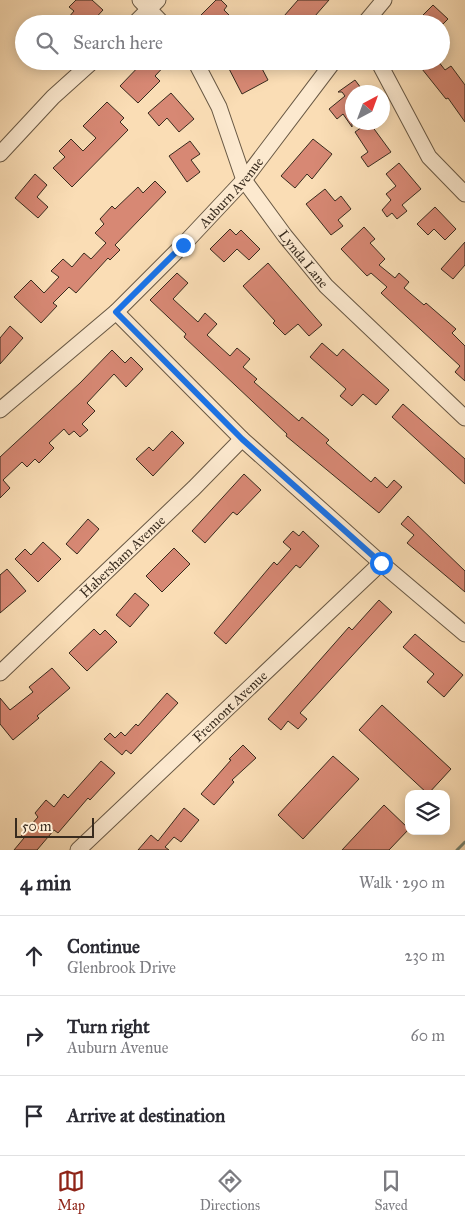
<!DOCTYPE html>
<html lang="en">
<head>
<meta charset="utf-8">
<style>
	:root { --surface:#fff; --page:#f2f2f3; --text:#2b2b33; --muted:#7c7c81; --line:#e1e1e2; --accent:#8f2418 }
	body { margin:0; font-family:"IM FELL Great Primer",serif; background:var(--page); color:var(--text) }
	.controls { position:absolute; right:15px; bottom:15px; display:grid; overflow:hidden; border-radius:10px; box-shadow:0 2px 12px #0003 }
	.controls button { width:45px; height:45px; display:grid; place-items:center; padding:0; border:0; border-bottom:1px solid var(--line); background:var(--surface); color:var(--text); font:25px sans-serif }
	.compass { position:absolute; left:345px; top:85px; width:45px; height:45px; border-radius:50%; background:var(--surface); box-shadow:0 2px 12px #0003; rotate:41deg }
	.scale { position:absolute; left:15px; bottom:12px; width:79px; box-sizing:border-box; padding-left:5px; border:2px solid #382b1e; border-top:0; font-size:14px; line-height:18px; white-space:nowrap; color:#382b1e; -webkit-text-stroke:4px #fce9cf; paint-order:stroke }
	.stop { position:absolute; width:15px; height:15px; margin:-11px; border:4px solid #1a73e8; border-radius:50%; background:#fff }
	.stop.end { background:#1a73e8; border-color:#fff; box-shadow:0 1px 5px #0008 }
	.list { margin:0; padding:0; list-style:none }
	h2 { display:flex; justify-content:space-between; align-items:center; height:65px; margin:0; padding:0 20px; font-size:21px }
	h2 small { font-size:16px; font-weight:400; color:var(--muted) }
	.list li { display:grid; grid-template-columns:32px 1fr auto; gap:15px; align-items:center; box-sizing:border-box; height:80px; padding:0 20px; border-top:1px solid var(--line) }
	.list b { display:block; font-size:19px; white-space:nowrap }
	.list p { margin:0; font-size:16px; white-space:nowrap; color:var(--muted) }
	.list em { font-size:16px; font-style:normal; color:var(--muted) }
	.icon { flex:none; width:28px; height:28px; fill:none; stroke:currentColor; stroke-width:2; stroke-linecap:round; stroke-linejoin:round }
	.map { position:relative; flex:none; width:465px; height:850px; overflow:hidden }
	.search { position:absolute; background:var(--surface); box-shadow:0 2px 12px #0003; left:15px; right:15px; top:15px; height:55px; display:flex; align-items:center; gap:12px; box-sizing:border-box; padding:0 18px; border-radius:28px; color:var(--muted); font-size:19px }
	.sheet { height:305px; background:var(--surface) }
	nav { display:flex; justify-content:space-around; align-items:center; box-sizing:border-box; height:70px; border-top:1px solid var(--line); background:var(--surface); font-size:14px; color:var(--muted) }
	nav a { display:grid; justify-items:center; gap:2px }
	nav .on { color:var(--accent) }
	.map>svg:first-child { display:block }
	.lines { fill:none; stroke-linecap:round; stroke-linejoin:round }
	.stream { stroke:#768370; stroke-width:3 }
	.building { fill:#d78874; stroke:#382b1e }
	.minor-casing { stroke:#685844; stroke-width:17 }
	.minor { stroke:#fce9cf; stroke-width:15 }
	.route { stroke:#1a73e8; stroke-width:6 }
	.labels { text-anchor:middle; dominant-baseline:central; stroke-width:4; stroke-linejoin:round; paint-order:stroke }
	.street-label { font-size:14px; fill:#382b1e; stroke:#fce9cf }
</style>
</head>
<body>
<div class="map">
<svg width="465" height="850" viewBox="0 0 465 850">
	<rect width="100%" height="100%" fill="#faddb5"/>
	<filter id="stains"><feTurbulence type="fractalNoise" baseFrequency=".004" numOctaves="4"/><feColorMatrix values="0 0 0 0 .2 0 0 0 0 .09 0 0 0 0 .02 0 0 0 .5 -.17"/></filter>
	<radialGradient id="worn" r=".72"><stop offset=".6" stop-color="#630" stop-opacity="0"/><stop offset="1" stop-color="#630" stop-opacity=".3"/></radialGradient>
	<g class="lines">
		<path class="stream" d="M457,850L465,842"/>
	</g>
	<g class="building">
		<path d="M76,0H92L103,10L90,24H63L74,11L69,7Z"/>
		<path d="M216,0H221L227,6L224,10L230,16L222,24H202L197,19Z"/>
		<path d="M298,0H329L308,24H277Z"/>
		<path d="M433,5L448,19L443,24H414Z"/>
		<path d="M144,61H169L155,76L160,81L138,103L120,86Z"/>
		<path d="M225,61H248L251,65L258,61L268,80L242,94Z"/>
		<path d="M431,61H438L445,70L451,66L465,85V122L448,98L446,99L422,69Z"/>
		<path d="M355,80L364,92H352V127L343,114L337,119L329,109L345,96L342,92H338Z"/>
		<path d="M171,93L194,119L179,132L167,118L159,126L148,113Z"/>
		<path d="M107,102L124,118L120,122L128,130L72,187L53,168L65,157L59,151L71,139L83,151L96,138L83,126Z"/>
		<path d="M369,122L391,152L368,167L361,157L368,152L355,132Z"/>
		<path d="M313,139L332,154L312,179L307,174L295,188L281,176Z"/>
		<path d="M190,141L200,154L191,160L200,172L187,182L169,156Z"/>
		<path d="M399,163L421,189L402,205L407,211L397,219L392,213L387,217L382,210L391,200L386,194L396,186L386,174Z"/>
		<path d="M35,174L47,185L37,197L48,207L38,218L15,198Z"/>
		<path d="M155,181L166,192L115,245L120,250L110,260L108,258L76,293L69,287L53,303L57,306L41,323L14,297L31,280L44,293L59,277L51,271L63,259L72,267L84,253L91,259L106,243L95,233L104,224L100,219L112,206L115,209L138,187L143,193Z"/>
		<path d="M325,189L335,201L341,196L351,209L338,220L343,226L331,235L306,204Z"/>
		<path d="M435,207L456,229L445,240L434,229L428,235L417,224Z"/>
		<path d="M364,227L375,239L370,243L385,259L379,265L395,278L399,273L409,282L404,288L424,305L426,303L456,329L452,333L465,346V381L455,372L460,366L381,293L387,287L371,273L367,276L341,249Z"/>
		<path d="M230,229L236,235L241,230L260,249L249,260L237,249L224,262L210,249Z"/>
		<path d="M465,242V265L453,279L441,269Z"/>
		<path d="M268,263L322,325L309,336L298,324L285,335L273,323L275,321L243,286Z"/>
		<path d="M177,273L188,283L173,299L198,322L205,313L217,324L207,335L230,356L237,348L250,359L243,367L257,379L254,382L299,421L302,417L329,440L326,443L371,482L375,477L387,488L394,480L402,487L379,513L286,436L287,434L184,337L186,334L150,300Z"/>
		<path d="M10,326L23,338L0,364V338Z"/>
		<path d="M322,343L337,356L343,349L389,390L376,405L363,394L352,406L340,396L346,389L310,357Z"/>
		<path d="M112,350L125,363L131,357L143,369L126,387L114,374L87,403L95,411L82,424L88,430L80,437L74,431L69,435L64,429L49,443L54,448L39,463L35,459L27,467L22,462L3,480L10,488L0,498V457L80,383Z"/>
		<path d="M403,404L465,459V484L392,417Z"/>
		<path d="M172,431L184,443L153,476L136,459L149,447L153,451Z"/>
		<path d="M244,474L261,490L237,515L233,512L205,543L192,531Z"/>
		<path d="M408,516L465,571V592L407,543L414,535L401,524Z"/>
		<path d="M88,519L99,529L77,554L66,544Z"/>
		<path d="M293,531L299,536L303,531L319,546L300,568L296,565L226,644L214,633L274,562L277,565L291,549L283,542Z"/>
		<path d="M43,542L61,559L38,582L15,559L25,549L31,555Z"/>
		<path d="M174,548L190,564L162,592L146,576Z"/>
		<path d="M7,569L26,591L0,613V575Z"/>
		<path d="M135,593L149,605L130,627L116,615Z"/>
		<path d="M379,600L392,612L300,713L307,719L298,729L288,721L281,730L268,719L349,627L352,630Z"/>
		<path d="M94,629L100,635L105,630L117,642L87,671L69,653Z"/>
		<path d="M415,634L463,675L444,697L427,682L434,674L403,647Z"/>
		<path d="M52,668L70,688L37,716L39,718L13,740L0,724V698L10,710L33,692L29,687Z"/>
		<path d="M167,693L178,703L131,754L126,750L122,755L104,739L110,733L115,738L121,732L125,736L136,724L138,726Z"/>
		<path d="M382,705L451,769L428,794L359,730Z"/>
		<path d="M243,745L256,758L232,780L234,782L214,805L201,794L231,760L229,759Z"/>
		<path d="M333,756L359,779L303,839L278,815Z"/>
		<path d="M101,761L115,773L90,800L88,798L58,833L54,830L37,850H14L24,838L21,836L38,817L35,813L46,800L54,807L64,794L68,798Z"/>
		<path d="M384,805L409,829L389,850H342Z"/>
		<path d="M184,808L199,820L181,842L174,837L165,847L169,850H138L151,835L158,841Z"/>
	</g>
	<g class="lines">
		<defs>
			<g id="minor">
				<path d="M140,0L163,24"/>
				<path d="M134,24L158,0"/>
				<path d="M364,24L384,0"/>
				<path id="s1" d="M195,61L219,107L244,180L285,236L326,286L465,418"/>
				<path d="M378,61L429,157L465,194"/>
				<path d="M0,154L53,97L93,61"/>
				<path d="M116,312L242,439L381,563L465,634"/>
				<path id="s2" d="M0,410L116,312L183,245L244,180L334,61"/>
				<path id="s3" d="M0,673L194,488L242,439"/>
				<path id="s4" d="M78,850L381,563"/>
			</g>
		</defs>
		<use href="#minor" class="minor-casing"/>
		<use href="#minor" class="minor"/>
	</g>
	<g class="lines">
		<path class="route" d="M183,245L116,312L242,439L381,563"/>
	</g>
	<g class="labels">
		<g class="street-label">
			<text stroke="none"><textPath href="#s2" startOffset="318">Auburn Avenue</textPath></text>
			<text stroke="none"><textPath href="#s1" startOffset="228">Lynda Lane</textPath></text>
			<text stroke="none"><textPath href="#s3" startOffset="169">Habersham Avenue</textPath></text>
			<text stroke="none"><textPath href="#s4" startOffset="209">Fremont Avenue</textPath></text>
		</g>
	</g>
	<rect width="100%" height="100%" filter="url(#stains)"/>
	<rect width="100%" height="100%" fill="url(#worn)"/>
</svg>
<div class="controls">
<button><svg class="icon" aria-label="layers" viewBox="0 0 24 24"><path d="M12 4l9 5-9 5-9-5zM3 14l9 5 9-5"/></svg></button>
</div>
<svg class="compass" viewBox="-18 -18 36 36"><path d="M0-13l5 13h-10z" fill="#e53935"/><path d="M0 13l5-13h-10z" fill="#7c7c81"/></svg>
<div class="scale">50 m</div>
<div class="stop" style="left:381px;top:563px"></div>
<div class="stop end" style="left:183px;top:245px"></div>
<div class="search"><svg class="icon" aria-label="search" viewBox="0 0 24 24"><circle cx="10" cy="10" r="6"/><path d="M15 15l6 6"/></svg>Search here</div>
</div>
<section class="sheet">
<h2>4 min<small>Walk · 290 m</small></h2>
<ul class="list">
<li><svg class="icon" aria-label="ahead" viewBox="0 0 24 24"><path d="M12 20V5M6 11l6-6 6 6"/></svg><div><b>Continue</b><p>Glenbrook Drive</p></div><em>230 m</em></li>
<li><svg class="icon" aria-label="right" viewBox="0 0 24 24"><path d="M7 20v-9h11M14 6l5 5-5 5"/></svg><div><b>Turn right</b><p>Auburn Avenue</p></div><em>60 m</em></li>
<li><svg class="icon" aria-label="arrive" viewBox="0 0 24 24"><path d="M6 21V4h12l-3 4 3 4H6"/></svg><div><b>Arrive at destination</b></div></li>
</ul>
</section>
<nav>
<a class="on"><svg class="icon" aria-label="map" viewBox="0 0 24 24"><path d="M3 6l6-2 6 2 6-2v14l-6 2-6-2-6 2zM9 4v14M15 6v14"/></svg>Map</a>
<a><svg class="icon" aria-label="directions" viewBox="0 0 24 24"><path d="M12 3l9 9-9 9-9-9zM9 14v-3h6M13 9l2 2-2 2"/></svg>Directions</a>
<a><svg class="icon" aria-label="saved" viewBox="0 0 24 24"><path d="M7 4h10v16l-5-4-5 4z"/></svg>Saved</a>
</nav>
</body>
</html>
